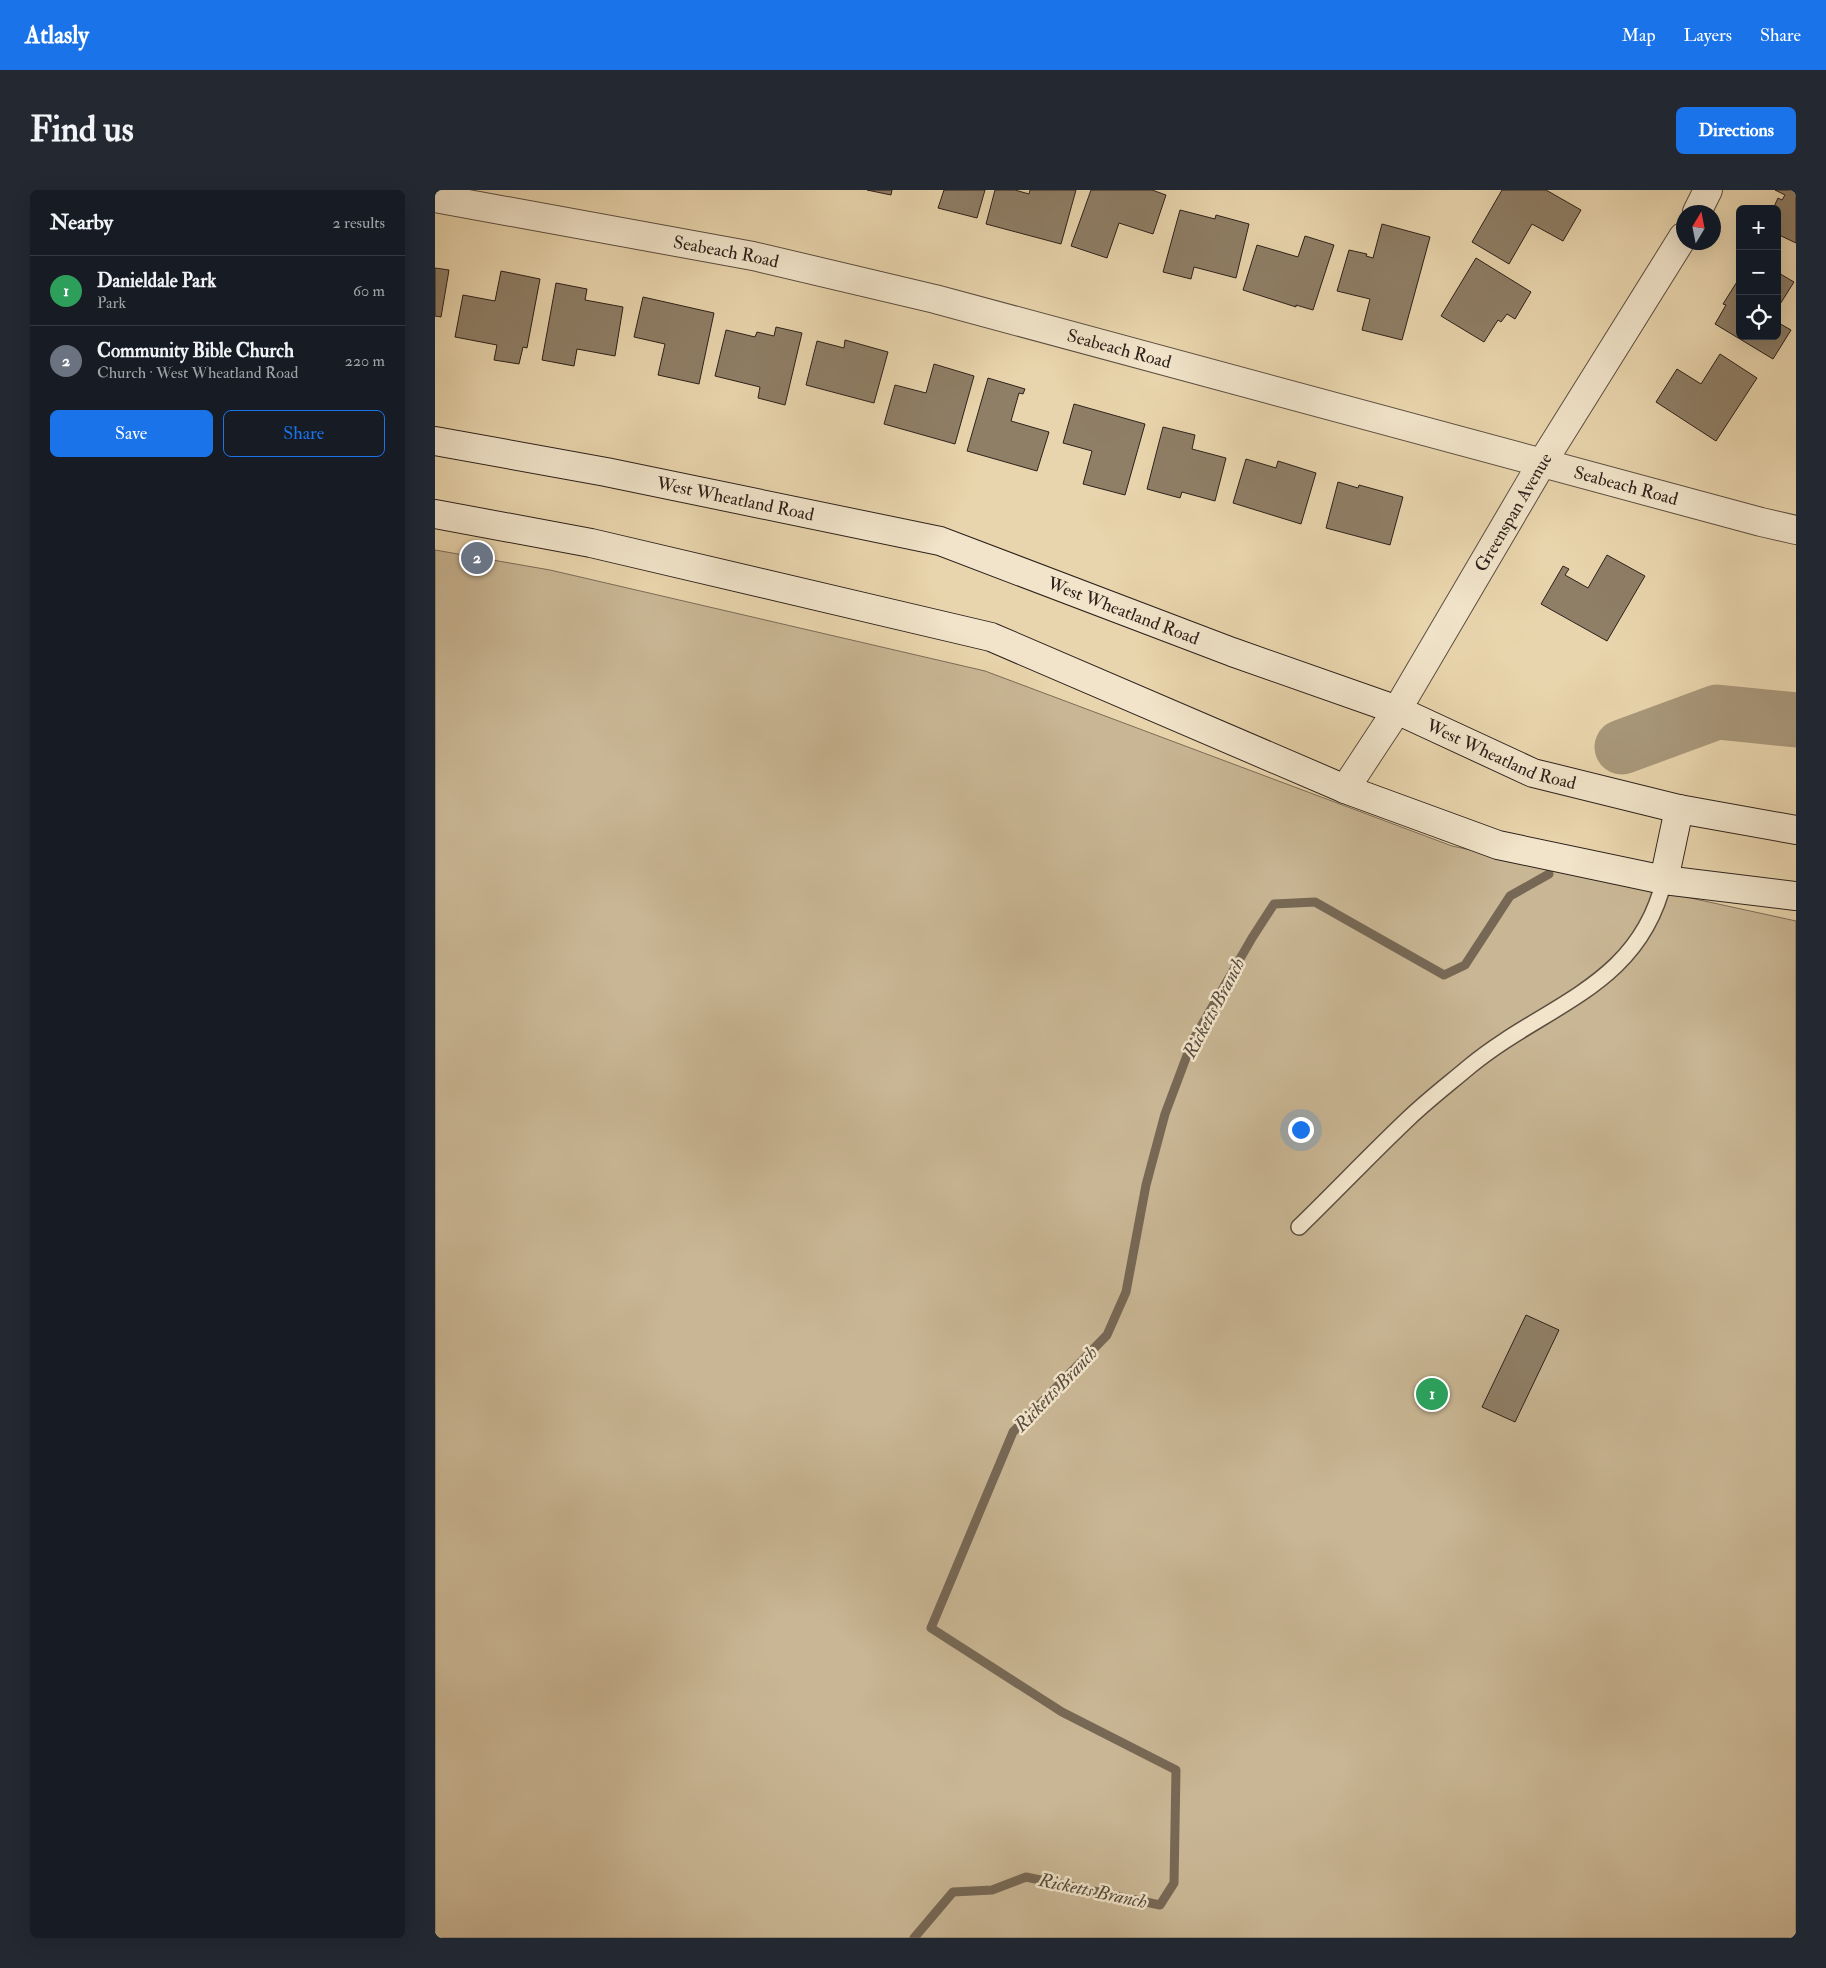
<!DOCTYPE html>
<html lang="en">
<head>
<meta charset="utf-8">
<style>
	:root { --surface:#171b24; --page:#242831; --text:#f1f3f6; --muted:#9ea1a6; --line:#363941; --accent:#1a73e8 }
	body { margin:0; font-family:"IM FELL Double Pica",serif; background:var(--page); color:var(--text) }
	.controls { position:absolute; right:15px; top:15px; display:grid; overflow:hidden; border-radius:8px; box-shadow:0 5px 20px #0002 }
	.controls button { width:45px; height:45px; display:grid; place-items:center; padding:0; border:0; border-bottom:1px solid var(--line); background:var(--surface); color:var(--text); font:25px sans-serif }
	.compass { position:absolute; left:1241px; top:15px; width:45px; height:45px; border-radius:50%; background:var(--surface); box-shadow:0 5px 20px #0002; rotate:10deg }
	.you { position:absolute; left:865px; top:939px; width:18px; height:18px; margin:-12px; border:4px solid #fff; border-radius:50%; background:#1a73e8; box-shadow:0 0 0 8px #1a73e833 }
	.badge { display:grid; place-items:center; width:32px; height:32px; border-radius:50%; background:var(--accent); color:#fff; font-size:16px; font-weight:700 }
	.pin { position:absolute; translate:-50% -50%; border:2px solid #fff; box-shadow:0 1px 5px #0006 }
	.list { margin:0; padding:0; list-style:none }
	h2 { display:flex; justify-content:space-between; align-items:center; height:65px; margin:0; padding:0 20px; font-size:21px }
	h2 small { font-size:16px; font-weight:400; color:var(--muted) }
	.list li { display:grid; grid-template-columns:32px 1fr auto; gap:15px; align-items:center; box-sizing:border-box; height:70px; padding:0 20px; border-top:1px solid var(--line) }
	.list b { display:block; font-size:19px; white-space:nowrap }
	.list p { margin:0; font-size:16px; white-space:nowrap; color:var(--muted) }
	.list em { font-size:16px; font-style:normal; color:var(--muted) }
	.actions { display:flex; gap:10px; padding:15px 20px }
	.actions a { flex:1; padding:11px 0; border:1px solid var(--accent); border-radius:8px; text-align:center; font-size:18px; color:var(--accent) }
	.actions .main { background:var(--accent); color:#fff }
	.icon { flex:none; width:28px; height:28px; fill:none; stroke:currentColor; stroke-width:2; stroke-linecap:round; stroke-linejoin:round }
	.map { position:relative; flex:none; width:1361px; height:1748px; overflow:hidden; border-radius:8px }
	header { display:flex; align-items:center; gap:30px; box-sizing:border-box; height:70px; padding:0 25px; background:var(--accent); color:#fff }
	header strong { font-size:24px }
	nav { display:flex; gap:28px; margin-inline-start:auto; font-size:18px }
	.intro { display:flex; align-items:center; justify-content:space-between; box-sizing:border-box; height:120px; padding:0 30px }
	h1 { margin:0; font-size:35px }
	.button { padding:12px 22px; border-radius:8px; background:var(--accent); color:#fff; font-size:18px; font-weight:700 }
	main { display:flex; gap:30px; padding:0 30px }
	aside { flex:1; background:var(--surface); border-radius:8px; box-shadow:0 5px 20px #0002 }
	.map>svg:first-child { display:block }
	.green { fill:#c9b694; stroke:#7b6c58 }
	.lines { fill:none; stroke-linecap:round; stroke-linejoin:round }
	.stream { stroke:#776855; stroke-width:9 }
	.river { stroke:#a9987b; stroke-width:55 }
	.building { fill:#8f7f67; stroke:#2d211b }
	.service-casing { stroke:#5c4e40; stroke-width:18 }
	.minor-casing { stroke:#5c4e40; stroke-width:30 }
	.tertiary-casing { stroke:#5c4e40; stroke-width:30 }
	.secondary-casing { stroke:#2d211b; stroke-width:30 }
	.service { stroke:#f1e4ca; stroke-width:15 }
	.minor { stroke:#f1e4ca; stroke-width:28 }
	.tertiary { stroke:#f1e4ca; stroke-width:28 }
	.secondary { stroke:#f1e4ca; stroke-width:28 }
	.labels { text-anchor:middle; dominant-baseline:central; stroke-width:5; stroke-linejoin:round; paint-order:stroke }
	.street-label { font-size:18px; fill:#2d211b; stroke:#f1e4ca }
	.water-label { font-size:19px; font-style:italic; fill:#584b3d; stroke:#f1e4ca }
</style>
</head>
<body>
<header>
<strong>Atlasly</strong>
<nav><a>Map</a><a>Layers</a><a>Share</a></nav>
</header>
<div class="intro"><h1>Find us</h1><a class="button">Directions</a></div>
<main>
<aside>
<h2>Nearby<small>2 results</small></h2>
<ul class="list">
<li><span class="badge" style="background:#2e9e5b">1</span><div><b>Danieldale Park</b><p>Park</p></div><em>60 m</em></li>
<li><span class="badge" style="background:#6b7280">2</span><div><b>Community Bible Church</b><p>Church · West Wheatland Road</p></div><em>220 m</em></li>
</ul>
<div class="actions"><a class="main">Save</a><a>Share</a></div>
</aside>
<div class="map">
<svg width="1361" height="1748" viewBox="0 0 1361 1748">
	<rect width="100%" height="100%" fill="#e9d5ad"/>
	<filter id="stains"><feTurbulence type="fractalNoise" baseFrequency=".004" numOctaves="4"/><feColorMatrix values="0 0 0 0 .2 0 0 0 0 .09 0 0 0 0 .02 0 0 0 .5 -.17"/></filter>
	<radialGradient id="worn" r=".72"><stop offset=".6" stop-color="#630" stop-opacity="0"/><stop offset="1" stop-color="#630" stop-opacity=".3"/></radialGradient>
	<path class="green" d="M0,360L115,380L550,481L1017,656L1361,731V1748H0Z"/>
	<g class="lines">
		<path class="stream" d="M479,1748L518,1702L557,1700L591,1687L725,1715L739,1693L741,1580L627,1522L496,1438L578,1242L672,1145L691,1102L711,995L730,924L757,852L817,748L839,714L880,712L1009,785L1030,775L1075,706L1114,684"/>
		<path class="river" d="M1187,557L1282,522L1361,530"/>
	</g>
	<g class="building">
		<path d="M432,0H457L456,5Z"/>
		<path d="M509,0H550L542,28L503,18Z"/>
		<path d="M560,0H580L594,4L595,0H641L626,54L551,34Z"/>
		<path d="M656,0H717L731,5L718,44L684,33L672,68L636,56Z"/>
		<path d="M1067,0H1111L1146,20L1128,51L1097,34L1074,74L1037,52Z"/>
		<path d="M1340,0H1361V53L1342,44V19H1338L1343,8L1347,10L1350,5Z"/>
		<path d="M745,20L780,29L781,25L814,34L801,88L759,77L756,89L728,82Z"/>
		<path d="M947,34L995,47L967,150L927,140L935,109L902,101L914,60L932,64L931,66L938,68Z"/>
		<path d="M870,46L899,55L878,120L861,115V117L808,100L822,55L863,67Z"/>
		<path d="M1041,68L1096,102L1080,129L1072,124L1066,132L1063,130L1049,152L1006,126Z"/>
		<path d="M0,78L14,80L6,127L0,126Z"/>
		<path d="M66,81L105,89L92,158L88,157L84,174L59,170L62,155L20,147L28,105L60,111Z"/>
		<path d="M1342,82L1359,92L1342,119Z"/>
		<path d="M1305,87V146H1342V132L1356,140L1338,169L1280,134L1291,115L1288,114Z"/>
		<path d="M121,93L152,99L150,110L188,117L180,166L142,159L139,176L107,170Z"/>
		<path d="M208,107L279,123L264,194L223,185L230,154L199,147Z"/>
		<path d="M341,137L367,143L350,215L323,208L325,197L280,186L291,140L320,147L322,142L339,146Z"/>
		<path d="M410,150L453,162L439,213L371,195L382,151L409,158Z"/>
		<path d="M1285,164L1322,188L1281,251L1221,212L1242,179L1266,194Z"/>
		<path d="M499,174L539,186L520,254L449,234L460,195L491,203Z"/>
		<path d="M553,188L590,199L588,204L584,203L576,231L614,242L602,281L532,261Z"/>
		<path d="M639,214L710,234L690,305L648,294L657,261L628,253Z"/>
		<path d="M728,237L760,245L757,259L791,268L780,311L747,302L745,308L712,299Z"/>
		<path d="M811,269L841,278L843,271L881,283L866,334L798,313Z"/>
		<path d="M903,292L923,298L924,295L968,307L955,355L891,338Z"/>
		<path d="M1172,365L1210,386L1172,451L1106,414L1128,376L1134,379L1130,385L1153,398Z"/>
		<path d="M1091,1125L1124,1140L1080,1232L1047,1217Z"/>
	</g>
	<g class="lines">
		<defs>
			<path id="service" d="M864,1037C901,1001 937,963 974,928C994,909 1015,893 1035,876C1110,814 1204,797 1229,690"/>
			<g id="minor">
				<path id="s1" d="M0,8L318,66L500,109L1326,332L1361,340"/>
			</g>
			<g id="tertiary">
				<path d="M1262,22L1273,0"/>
				<path id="s2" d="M910,599L962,520L1107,273L1248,47"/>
			</g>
			<g id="secondary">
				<path id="s3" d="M0,251L171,282L505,351L797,462L962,520L1098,583L1244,619L1361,640"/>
				<path d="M0,324L156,353L556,447L910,599L1063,655L1229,690L1361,706"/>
				<path d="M1229,690L1244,619"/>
			</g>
		</defs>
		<use href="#service" class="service-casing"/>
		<use href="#minor" class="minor-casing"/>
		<use href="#tertiary" class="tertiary-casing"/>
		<use href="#secondary" class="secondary-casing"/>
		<use href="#service" class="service"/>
		<use href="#minor" class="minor"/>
		<use href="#tertiary" class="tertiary"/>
		<use href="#secondary" class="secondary"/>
	</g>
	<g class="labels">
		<g class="street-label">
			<text stroke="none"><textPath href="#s1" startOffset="296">Seabeach Road</textPath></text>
			<text stroke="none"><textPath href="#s1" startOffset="701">Seabeach Road</textPath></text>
			<text stroke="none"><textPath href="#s1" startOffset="1226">Seabeach Road</textPath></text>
			<text stroke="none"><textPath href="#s3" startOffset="306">West Wheatland Road</textPath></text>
			<text stroke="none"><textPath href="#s2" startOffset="324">Greenspan Avenue</textPath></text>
			<text stroke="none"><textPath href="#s3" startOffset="711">West Wheatland Road</textPath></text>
			<text stroke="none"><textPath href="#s3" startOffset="1116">West Wheatland Road</textPath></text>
		</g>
		<g class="water-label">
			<text transform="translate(779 818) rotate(-62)">Ricketts Branch</text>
			<text transform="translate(621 1199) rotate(-46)">Ricketts Branch</text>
			<text transform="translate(658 1701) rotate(12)">Ricketts Branch</text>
		</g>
	</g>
	<rect width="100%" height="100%" filter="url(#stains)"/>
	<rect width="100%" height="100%" fill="url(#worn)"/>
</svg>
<div class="controls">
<button>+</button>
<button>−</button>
<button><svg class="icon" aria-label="locate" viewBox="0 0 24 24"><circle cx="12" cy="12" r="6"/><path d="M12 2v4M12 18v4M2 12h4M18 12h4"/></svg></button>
</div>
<svg class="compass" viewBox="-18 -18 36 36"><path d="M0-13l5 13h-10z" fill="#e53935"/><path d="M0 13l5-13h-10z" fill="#9ea1a6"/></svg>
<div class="you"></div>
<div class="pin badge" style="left:997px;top:1204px;background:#2e9e5b">1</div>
<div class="pin badge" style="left:42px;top:368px;background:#6b7280">2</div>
</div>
</main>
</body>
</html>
